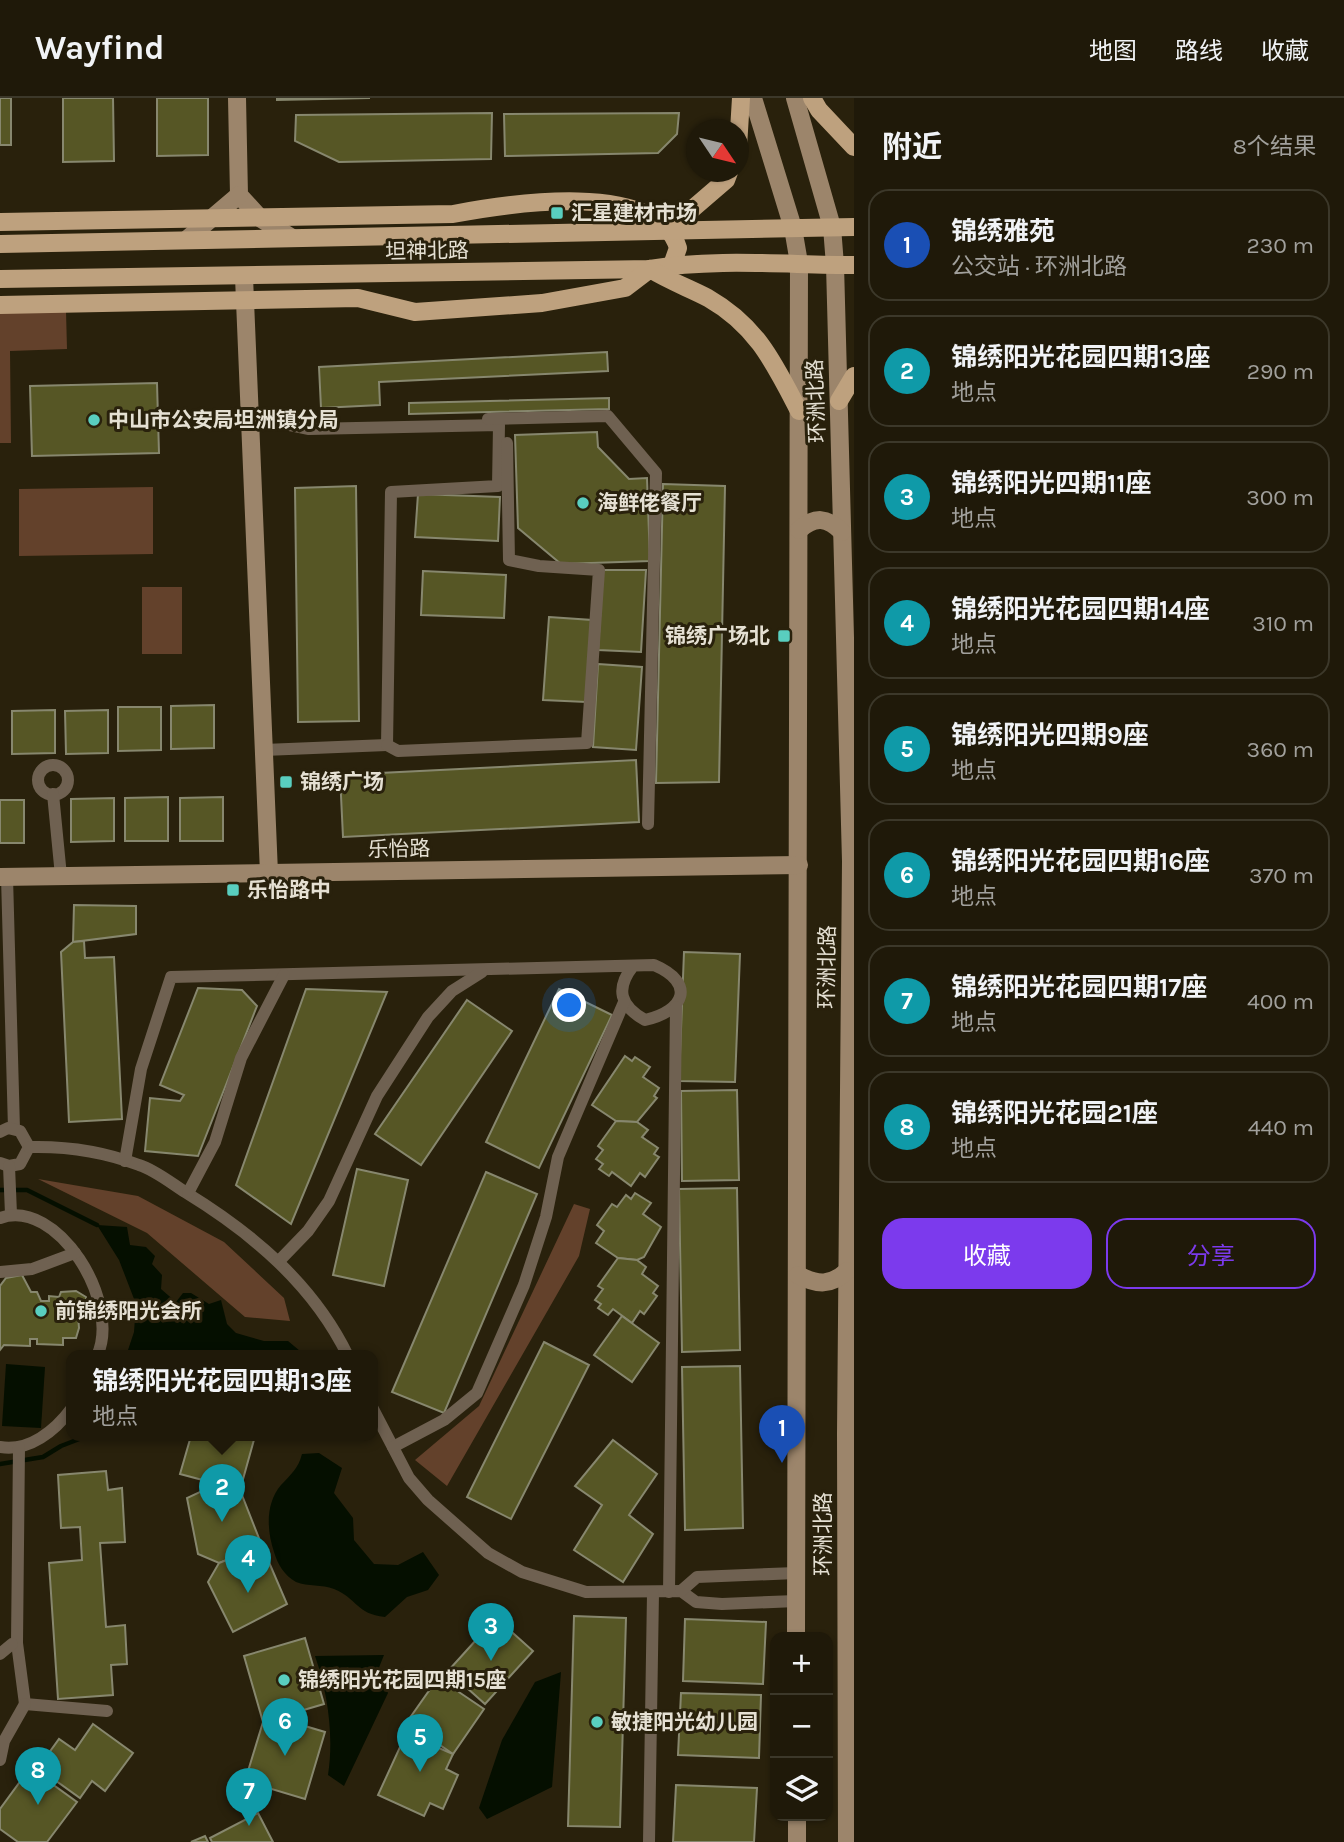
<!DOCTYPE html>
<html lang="zh">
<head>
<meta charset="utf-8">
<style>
	:root { --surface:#1f1909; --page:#272212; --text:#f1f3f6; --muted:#a1a09c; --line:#3c382a; --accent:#7c3aed }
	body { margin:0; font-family:Karla,"Noto Sans SC",sans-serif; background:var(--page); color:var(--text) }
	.controls { position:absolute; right:21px; bottom:21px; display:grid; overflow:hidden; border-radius:14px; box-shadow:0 2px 5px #0004 }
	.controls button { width:63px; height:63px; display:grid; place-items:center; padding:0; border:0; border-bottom:2px solid var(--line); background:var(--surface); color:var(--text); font:35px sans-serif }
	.compass { position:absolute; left:686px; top:21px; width:63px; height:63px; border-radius:50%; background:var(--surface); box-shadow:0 2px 5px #0004; rotate:125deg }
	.you { position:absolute; left:570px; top:908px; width:24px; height:24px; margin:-18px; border:5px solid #fff; border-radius:50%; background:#1a73e8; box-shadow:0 0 0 10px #1a73e833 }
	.badge { display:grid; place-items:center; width:46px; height:46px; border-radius:50%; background:var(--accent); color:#fff; font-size:23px; font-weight:700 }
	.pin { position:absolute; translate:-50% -58px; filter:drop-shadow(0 2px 4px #0008) }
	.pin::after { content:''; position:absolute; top:37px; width:24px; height:21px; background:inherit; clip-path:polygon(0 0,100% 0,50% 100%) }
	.popup { position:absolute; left:66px; top:1252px; width:312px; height:91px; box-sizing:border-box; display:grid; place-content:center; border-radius:14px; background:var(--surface); filter:drop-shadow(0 2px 5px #0005); font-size:23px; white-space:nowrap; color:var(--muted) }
	.popup b { font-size:26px; color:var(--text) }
	.popup::after { content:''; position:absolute; left:50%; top:100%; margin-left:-14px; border:14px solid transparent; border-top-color:var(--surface) }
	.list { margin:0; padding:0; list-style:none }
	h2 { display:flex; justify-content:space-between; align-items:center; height:91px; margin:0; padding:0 28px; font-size:30px }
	h2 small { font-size:23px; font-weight:400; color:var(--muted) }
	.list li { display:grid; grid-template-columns:46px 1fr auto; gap:21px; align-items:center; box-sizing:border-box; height:112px; margin:0 14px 14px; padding:0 14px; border:2px solid var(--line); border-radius:21px }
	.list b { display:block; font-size:26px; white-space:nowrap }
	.list p { margin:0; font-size:23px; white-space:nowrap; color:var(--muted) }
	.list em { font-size:23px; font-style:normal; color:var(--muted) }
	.actions { display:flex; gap:14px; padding:21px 28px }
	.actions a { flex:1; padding:16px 0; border:2px solid var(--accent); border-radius:21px; text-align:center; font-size:24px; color:var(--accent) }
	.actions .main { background:var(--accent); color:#fff }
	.icon { flex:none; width:38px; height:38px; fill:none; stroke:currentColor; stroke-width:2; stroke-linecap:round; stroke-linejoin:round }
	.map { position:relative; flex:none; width:854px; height:1744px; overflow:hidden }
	header { display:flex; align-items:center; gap:42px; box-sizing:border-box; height:98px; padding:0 35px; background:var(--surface); border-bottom:2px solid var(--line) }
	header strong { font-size:33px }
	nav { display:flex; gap:38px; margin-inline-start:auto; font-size:24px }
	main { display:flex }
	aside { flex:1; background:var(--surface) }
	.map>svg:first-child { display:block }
	.green { fill:#63412b }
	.water { fill:#050f00 }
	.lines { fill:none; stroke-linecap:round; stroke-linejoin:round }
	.stream { stroke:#050f00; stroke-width:4.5 }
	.building { fill:#565625; stroke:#87876e; stroke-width:2 }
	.street { stroke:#6f6151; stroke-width:12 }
	.secondary { stroke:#9c856b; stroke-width:18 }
	.primary { stroke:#bea17e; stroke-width:18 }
	.poi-dot { fill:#59cebf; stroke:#29210c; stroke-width:2.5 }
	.labels { text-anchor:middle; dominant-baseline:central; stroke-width:6; stroke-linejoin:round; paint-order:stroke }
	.poi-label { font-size:21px; font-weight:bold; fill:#e5e0d3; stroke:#29210c; text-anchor:start }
	.street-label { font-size:21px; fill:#e5e0d3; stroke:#29210c }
</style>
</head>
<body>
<header>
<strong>Wayfind</strong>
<nav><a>地图</a><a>路线</a><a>收藏</a></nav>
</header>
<main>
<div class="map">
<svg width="854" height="1744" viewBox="0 0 854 1744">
	<rect width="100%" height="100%" fill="#29210c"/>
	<g class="green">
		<path d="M66,213L67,251L10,253L11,345H0V215Z"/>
		<path d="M153,389V456L19,458V391Z"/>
		<rect x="142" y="489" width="40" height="67"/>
		<path d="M38,1081L138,1098L224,1144L284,1200L290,1223L245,1219L147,1135Z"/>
		<path d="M574,1106L590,1111L579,1158L447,1388L415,1362L479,1308Z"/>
	</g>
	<g class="water">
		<path d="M97,1127L127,1129L130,1147L146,1149L155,1158L152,1166L162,1177L161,1191L176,1204L183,1195H191L209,1206L221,1202L227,1226L236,1235L264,1243H288L306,1258H126L134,1234L136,1206L119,1162Z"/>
		<path d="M6,1266L45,1269L41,1330L2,1328Z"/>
		<path d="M319,1355L342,1370L334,1395L353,1420L354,1442L374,1466L398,1467L423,1454L439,1477L428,1492L407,1499L385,1519C356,1516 357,1500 334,1491C322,1486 308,1489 296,1484C284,1477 278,1467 274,1454C267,1433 265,1406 281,1387C291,1376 298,1371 302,1356Z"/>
		<path d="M384,1557L378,1572L388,1595L344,1688L328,1677C334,1639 328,1595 315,1558Z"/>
		<path d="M561,1574L552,1689L487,1721L479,1710L502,1642L535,1584Z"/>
	</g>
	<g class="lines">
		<g class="stream">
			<path d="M0,1092H27L97,1127"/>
			<path d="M0,1366L43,1359L61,1348L87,1338"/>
		</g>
	</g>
	<g class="building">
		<rect x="0" y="0" width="11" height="47"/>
		<path d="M63,0H113L114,63L63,64Z"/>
		<path d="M157,0H208V57L157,58Z"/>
		<path d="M277,0H370L277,2Z"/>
		<path d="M492,15L491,61L339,64L295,43L296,17Z"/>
		<path d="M679,15L677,36L658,55L505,58L504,16Z"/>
		<path d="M607,254L608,273L379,284L380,307L321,310L319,269Z"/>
		<path d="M157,285L159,355L32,358L30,288Z"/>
		<path d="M609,300V311L409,316V305Z"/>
		<path d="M597,334L598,349L629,381L647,380L650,463L561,466L518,430L515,337Z"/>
		<path d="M663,386L725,388L719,684L656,685Z"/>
		<path d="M356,388L359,623L298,624L295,390Z"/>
		<path d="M418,396L500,399L498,443L415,439Z"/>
		<path d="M603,472H646L641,554L598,552Z"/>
		<path d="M423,473L506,477L504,520L421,517Z"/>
		<path d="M549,519L592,522L586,604L543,602Z"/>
		<path d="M598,566L642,569L636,652L593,649Z"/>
		<path d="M214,607V650L171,651V608Z"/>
		<path d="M118,609H161V652L118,653Z"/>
		<path d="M55,612V655L12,656V613Z"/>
		<path d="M108,612V655L66,656L65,613Z"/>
		<path d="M636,662L639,724L343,739L340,677Z"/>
		<path d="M168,699V743H125V700Z"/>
		<path d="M223,699V743H180V700Z"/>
		<path d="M114,700V743L71,744V701Z"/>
		<rect x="0" y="702" width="24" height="43"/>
		<path d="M74,807L136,808V836L73,844Z"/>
		<path d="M84,843L85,860L114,859L122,1021L69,1024L61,854L73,844Z"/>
		<path d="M684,854L740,856L735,984L679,983Z"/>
		<path d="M198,890L242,892L257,908L198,1058L145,1053L150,1000L180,1003L184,997L160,987Z"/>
		<path d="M306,891L387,894L291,1126L236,1087Z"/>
		<path d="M559,891L612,917L539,1070L486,1044Z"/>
		<path d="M467,902L512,933L421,1067L375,1036Z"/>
		<path d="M625,958L632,963L635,959L650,969L643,979L659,990L654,998L657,1000L637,1024L616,1023L592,1007Z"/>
		<path d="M737,992L739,1082L682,1083L681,993Z"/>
		<path d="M616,1023L637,1024L648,1032L642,1039L658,1050L654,1056L659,1059L645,1079L640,1075L631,1088L612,1074L609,1078L599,1071L603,1066L596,1061L603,1052L598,1048Z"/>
		<path d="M357,1071L408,1082L384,1188L333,1177Z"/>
		<path d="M486,1074L537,1096L444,1315L392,1294Z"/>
		<path d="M737,1090L740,1252L682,1254L679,1091Z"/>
		<path d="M635,1095L651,1105L643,1116L661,1129L644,1159L637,1162L618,1160L596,1145L604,1133L597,1127L612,1106L617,1109L626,1097L631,1101Z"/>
		<path d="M618,1160L637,1162L646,1169L642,1176L658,1188L653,1195L657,1198L644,1216L640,1213L632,1225L613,1211L608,1217L598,1210L601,1206L595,1202L603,1191L598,1188Z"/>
		<path d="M22,1177L31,1194H37L41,1203H49V1198L59,1199L61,1194L76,1193L86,1199L87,1208L78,1217L79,1230L76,1240H63V1247L37,1246V1241H30V1248L4,1247L0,1252V1188L6,1180Z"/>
		<path d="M622,1218L659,1245L632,1284L594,1257Z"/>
		<path d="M544,1244L589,1267L511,1421L467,1399Z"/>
		<path d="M740,1268L743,1430L685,1432L682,1269Z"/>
		<path d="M191,1338H255L240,1392L180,1376Z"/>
		<path d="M613,1342L657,1376L629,1417L653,1436L623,1484L574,1452L602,1407L575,1388Z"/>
		<path d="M106,1373L108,1392L122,1390L125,1444L100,1445L106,1529L125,1527L127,1566L111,1567L113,1597L58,1601L49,1465L82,1462L80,1429L61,1430L58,1377Z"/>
		<path d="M217,1386L240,1392L262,1448L219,1465L198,1456L187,1400Z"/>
		<path d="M262,1448L287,1506L233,1534L208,1484L219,1465Z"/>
		<path d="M574,1518L626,1520L620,1729L568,1728Z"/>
		<path d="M496,1520L533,1553L485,1606L448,1573Z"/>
		<path d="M685,1521L766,1524L763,1586L683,1583Z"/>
		<path d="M305,1540L324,1606L263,1624L244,1558Z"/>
		<path d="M438,1580L484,1611L453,1656L407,1624Z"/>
		<path d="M681,1595L761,1597L759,1660L678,1657Z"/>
		<path d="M278,1620L325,1634L305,1701L245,1683L263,1624Z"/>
		<path d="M93,1626L133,1655L105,1693L92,1683L80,1700L38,1670L59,1641L75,1652Z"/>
		<path d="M406,1636L453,1656L446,1671L458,1677L443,1711L430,1705L424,1718L378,1697Z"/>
		<path d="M30,1670L77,1704L47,1744H18L0,1731V1711Z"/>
		<path d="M676,1687L757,1690L754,1744H673Z"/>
		<path d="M258,1715L273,1744H212L210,1740Z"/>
		<path d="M205,1738L208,1744H191Z"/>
	</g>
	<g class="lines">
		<g class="street">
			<path d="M251,319L309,331L499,327L498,388L391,394L387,647L264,652"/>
			<path d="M488,321L608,318L656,375L648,726"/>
			<path d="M387,647L398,653L587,645L599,472L539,468L509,462L507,345"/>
			<circle cx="53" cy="682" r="15"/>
			<path d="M53,696L61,778"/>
			<path d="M7,779L14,1031"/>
			<path d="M0,1034L8,1030L20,1033L29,1049L20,1066L9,1068L0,1065"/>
			<path d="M29,1049C66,1048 105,1054 139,1067C155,1072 171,1085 185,1094C252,1135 313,1186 348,1258"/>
			<path d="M125,1063L141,971L171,879L654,867C696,885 685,913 645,922C620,908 615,891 633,868"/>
			<path d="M9,1068L11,1116"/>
			<path d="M188,1095L215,1044L241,960L284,877"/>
			<path d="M0,1120C57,1099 122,1204 97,1258"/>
			<path d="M279,1163L308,1133L329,1103L377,998L428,919L452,893L482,874"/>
			<path d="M0,1174L32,1171L75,1155"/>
			<path d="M372,1309L409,1380L428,1402L488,1455L522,1474L586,1494L681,1493L696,1504L722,1506L796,1503"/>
			<path d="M0,1349C29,1354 55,1333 72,1310"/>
			<path d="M19,1349L17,1545L25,1606L107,1613"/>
			<path d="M393,1349L444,1322L477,1295L524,1187L546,1119L558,1059L624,904"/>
			<path d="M681,1493L697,1479L796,1475"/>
			<path d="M669,1494L676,909"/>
			<path d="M0,1556L12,1546"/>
			<path d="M0,1662L4,1643L25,1606"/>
			<path d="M649,1744L653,1495"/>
		</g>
		<g class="secondary">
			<path d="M237,0L239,97L260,120L292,140"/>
			<path d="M753,0L793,130L799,165L796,1539"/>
			<path d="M795,0L832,129L835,167L851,763L846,1336L847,1744"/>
			<path d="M186,142L239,97"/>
			<path d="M244,179L269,775"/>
			<path d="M799,432C815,418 827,419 842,434"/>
			<path d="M0,779L799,767"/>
			<path d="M798,1177C817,1187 831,1188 847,1173"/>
			<path d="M797,1718V1744"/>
		</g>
		<g class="primary">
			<path d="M812,0L819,12L854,49"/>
			<path d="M738,49L741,0"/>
			<path d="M0,124L453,116C506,106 658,81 678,150L672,167"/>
			<path d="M671,133L683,119L726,82L729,74"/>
			<path d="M0,146L854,129"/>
			<path d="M0,181L650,171C716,160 787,167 854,167"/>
			<path d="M0,207L358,200L415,214L542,205L625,190L650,171C669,183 689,190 708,200C757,228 774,265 799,313"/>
			<path d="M839,303L854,278"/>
		</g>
	</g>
	<g class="poi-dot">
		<rect x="550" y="108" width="14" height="14" rx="3.5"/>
		<circle cx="94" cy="322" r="7"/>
		<circle cx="583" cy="405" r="7"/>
		<rect x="777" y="531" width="14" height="14" rx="3.5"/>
		<rect x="279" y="677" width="14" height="14" rx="3.5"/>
		<rect x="226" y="785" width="14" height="14" rx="3.5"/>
		<circle cx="41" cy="1213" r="7"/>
		<circle cx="284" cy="1582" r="7"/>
		<circle cx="597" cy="1624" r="7"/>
	</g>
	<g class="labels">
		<g class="poi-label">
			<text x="571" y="115">汇星建材市场</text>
			<text x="108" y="322">中山市公安局坦洲镇分局</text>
			<text x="597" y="405">海鲜佬餐厅</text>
			<text x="770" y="538" text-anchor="end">锦绣广场北</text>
			<text x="300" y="684">锦绣广场</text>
			<text x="247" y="792">乐怡路中</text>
			<text x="55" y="1213">前锦绣阳光会所</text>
			<text x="298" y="1582">锦绣阳光花园四期15座</text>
			<text x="611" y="1624">敏捷阳光幼儿园</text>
		</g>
		<g class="street-label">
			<text transform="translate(427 153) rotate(-1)">坦神北路</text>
			<text transform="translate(816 303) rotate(-92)">环洲北路</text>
			<text transform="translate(399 751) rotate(-1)">乐怡路</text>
			<text transform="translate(827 869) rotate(-89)">环洲北路</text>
			<text transform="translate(823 1436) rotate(-90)">环洲北路</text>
		</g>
	</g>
</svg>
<div class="controls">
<button>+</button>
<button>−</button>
<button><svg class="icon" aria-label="layers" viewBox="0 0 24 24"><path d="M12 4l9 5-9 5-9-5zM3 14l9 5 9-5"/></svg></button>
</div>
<svg class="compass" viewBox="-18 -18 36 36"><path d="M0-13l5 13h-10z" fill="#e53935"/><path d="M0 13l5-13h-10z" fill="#a1a09c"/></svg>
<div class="you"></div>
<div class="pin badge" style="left:782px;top:1365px;background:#1a4fb4">1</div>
<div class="pin badge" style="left:222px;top:1424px;background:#0f9aa8">2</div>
<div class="popup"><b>锦绣阳光花园四期13座</b>地点</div>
<div class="pin badge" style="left:491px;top:1563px;background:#0f9aa8">3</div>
<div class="pin badge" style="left:248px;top:1495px;background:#0f9aa8">4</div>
<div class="pin badge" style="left:420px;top:1674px;background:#0f9aa8">5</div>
<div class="pin badge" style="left:285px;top:1658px;background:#0f9aa8">6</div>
<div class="pin badge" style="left:249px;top:1728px;background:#0f9aa8">7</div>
<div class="pin badge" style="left:38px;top:1707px;background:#0f9aa8">8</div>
</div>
<aside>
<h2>附近<small>8个结果</small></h2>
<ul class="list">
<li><span class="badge" style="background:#1a4fb4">1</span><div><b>锦绣雅苑</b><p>公交站 · 环洲北路</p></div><em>230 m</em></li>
<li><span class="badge" style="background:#0f9aa8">2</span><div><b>锦绣阳光花园四期13座</b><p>地点</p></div><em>290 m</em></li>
<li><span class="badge" style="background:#0f9aa8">3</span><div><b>锦绣阳光四期11座</b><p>地点</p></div><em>300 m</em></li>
<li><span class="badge" style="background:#0f9aa8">4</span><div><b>锦绣阳光花园四期14座</b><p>地点</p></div><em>310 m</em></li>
<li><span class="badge" style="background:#0f9aa8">5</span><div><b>锦绣阳光四期9座</b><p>地点</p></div><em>360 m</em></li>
<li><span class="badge" style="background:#0f9aa8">6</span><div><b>锦绣阳光花园四期16座</b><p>地点</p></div><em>370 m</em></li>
<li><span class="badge" style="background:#0f9aa8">7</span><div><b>锦绣阳光花园四期17座</b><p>地点</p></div><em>400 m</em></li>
<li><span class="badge" style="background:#0f9aa8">8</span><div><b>锦绣阳光花园21座</b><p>地点</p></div><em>440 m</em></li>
</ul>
<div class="actions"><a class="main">收藏</a><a>分享</a></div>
</aside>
</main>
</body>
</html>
